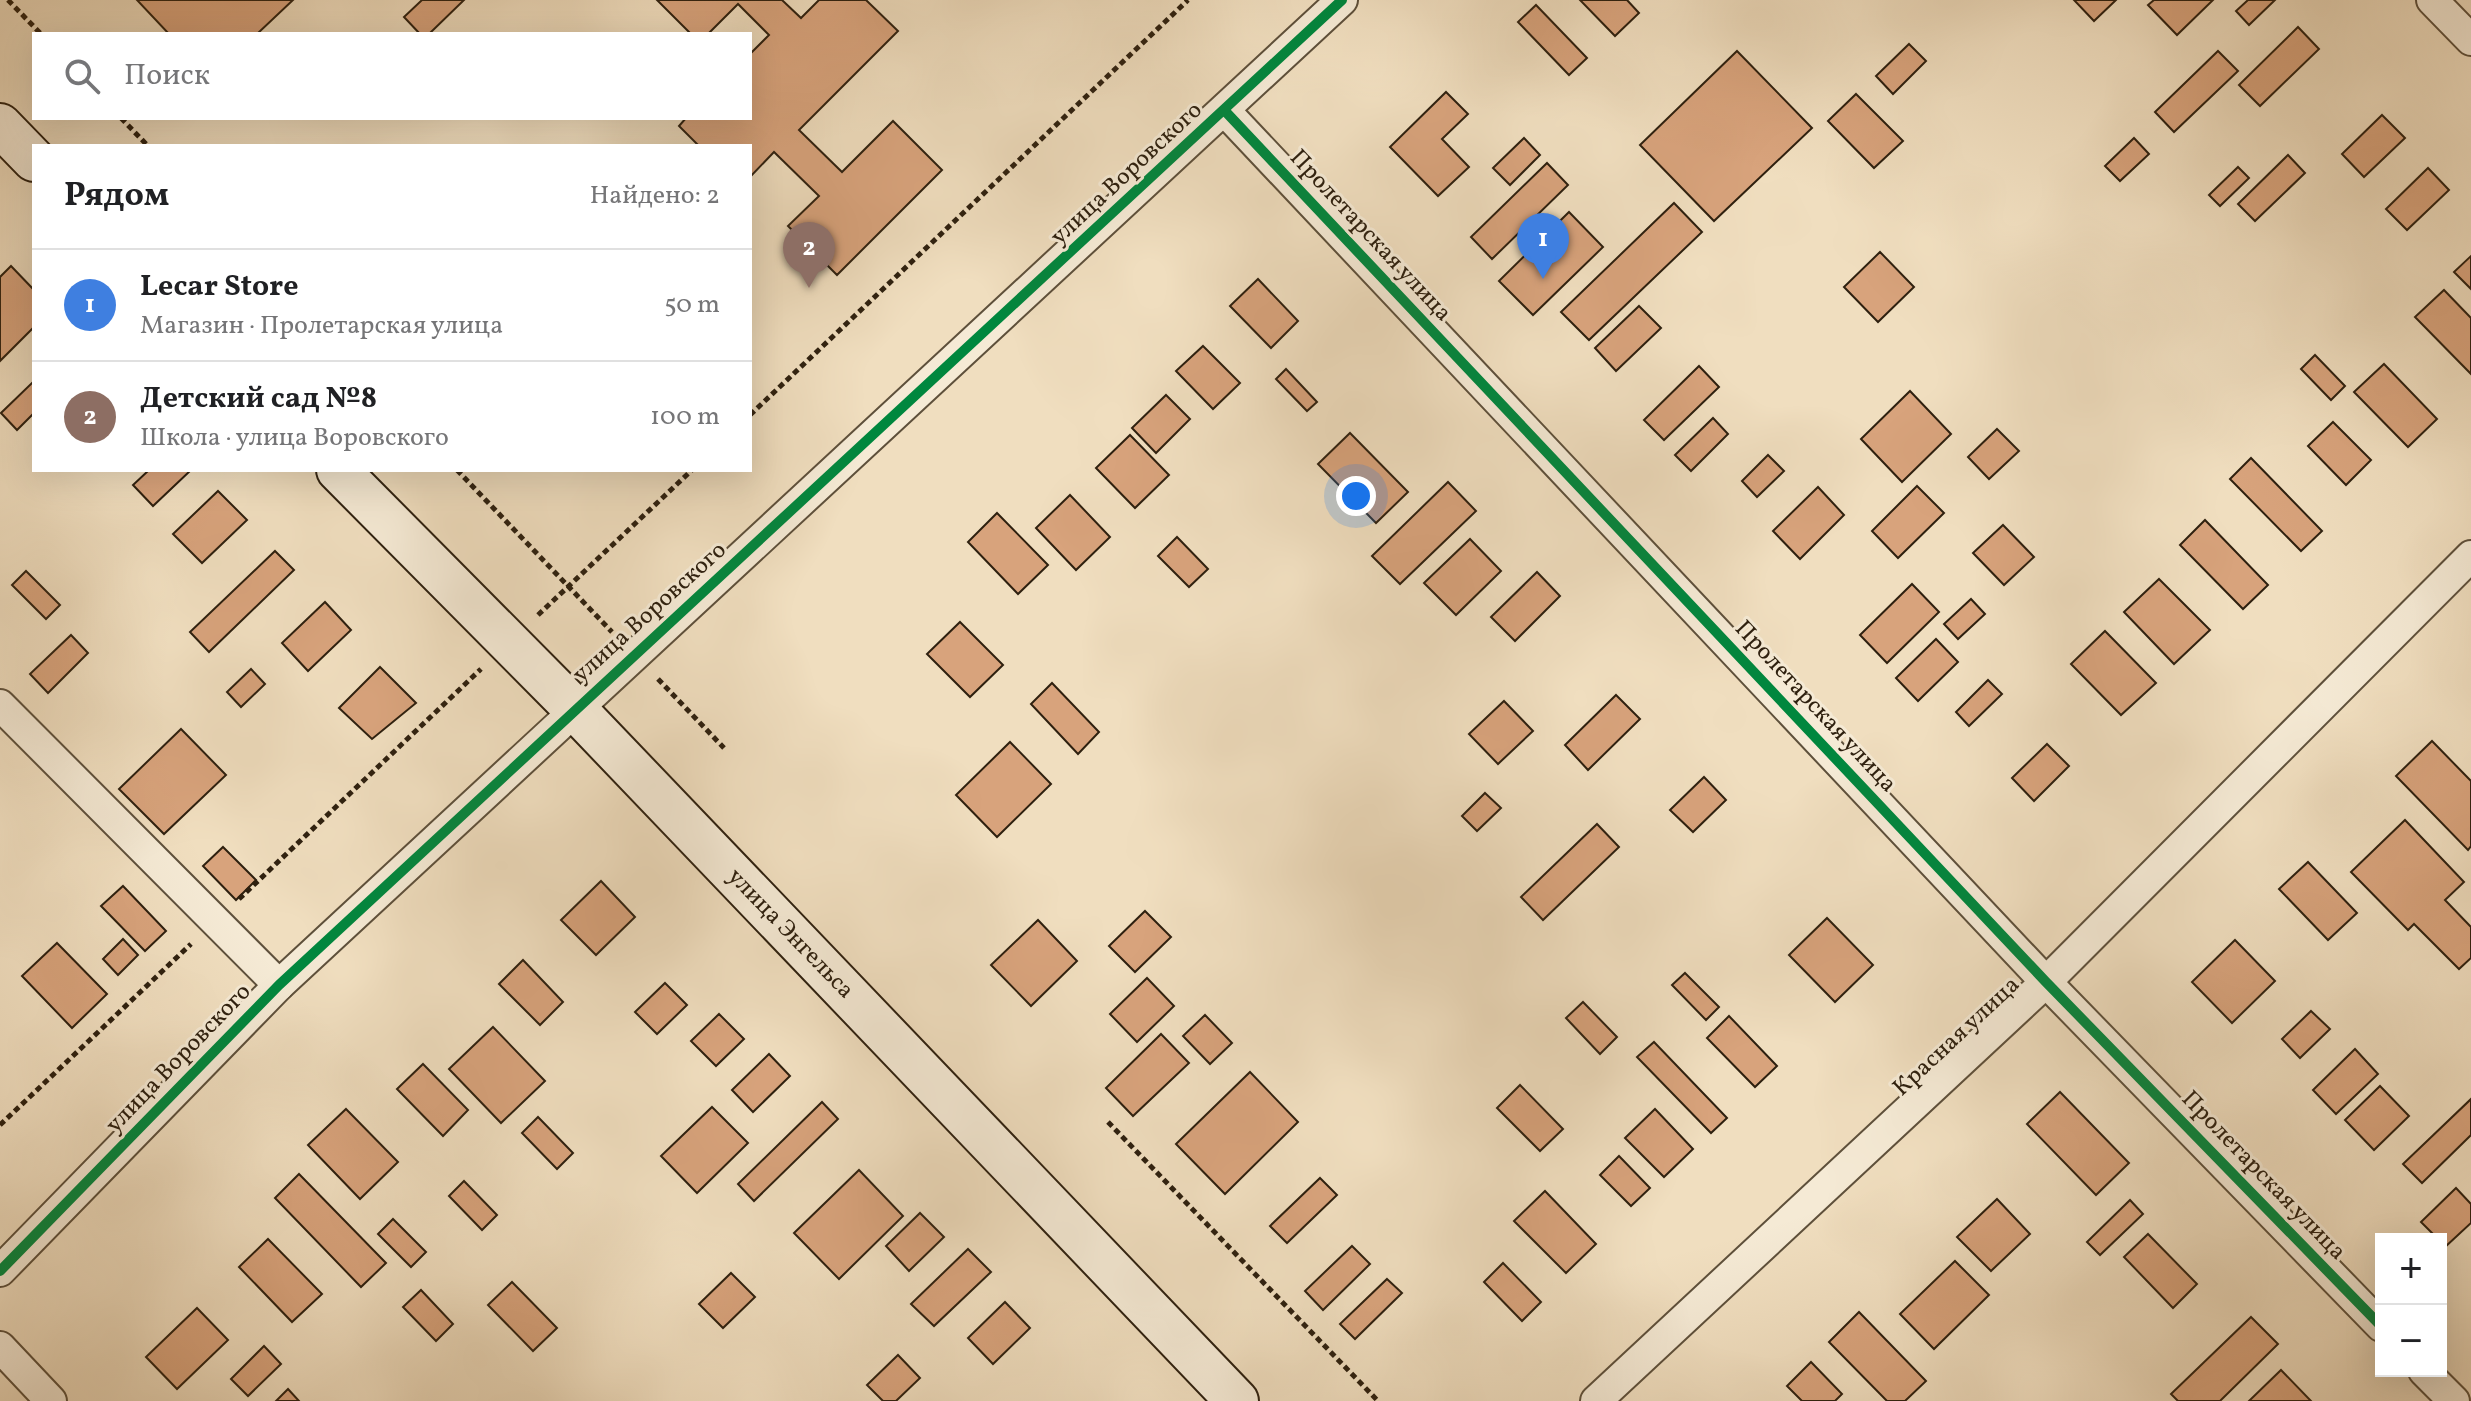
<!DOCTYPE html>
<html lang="ru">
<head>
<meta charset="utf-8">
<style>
	:root { --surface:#fff; --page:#f6f6f6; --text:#202124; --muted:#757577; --line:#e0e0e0; --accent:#2563eb }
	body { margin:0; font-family:Vollkorn,serif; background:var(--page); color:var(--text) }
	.controls { position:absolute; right:24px; bottom:24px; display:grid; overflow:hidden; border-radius:0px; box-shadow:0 8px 32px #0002 }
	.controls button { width:72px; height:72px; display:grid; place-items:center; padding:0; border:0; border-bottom:2px solid var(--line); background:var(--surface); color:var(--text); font:40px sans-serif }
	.you { position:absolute; left:1356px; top:496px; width:28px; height:28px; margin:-20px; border:6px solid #fff; border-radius:50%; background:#1a73e8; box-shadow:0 0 0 12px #1a73e833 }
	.badge { display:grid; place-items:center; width:52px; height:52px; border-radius:50%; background:var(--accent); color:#fff; font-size:26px; font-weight:700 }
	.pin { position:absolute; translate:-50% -66px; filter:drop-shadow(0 2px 4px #0008) }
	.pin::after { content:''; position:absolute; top:42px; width:28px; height:24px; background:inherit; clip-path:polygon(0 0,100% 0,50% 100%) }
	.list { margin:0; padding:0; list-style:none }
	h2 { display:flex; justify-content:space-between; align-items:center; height:104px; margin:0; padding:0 32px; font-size:34px }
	h2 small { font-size:26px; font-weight:400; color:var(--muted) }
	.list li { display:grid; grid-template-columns:52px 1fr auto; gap:24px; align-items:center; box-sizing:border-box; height:112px; padding:0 32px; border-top:2px solid var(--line) }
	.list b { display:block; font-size:30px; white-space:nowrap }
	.list p { margin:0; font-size:26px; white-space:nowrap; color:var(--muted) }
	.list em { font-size:26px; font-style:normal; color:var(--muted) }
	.icon { flex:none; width:44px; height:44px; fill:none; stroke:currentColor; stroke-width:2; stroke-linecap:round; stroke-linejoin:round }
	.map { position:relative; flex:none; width:2471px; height:1401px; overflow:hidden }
	.search { position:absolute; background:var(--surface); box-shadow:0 8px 32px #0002; left:32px; top:32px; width:720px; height:88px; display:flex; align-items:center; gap:20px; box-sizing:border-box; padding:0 28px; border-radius:0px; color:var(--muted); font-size:30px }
	.panel { position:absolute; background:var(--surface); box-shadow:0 8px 32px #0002; left:32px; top:144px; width:720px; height:328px; border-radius:0px }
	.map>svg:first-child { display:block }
	.building { fill:#d8a37c; stroke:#2e200f; stroke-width:2 }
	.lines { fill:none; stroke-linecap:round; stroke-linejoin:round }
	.street-casing { stroke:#5e503b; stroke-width:34 }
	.secondary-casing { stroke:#2e200f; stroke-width:46 }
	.path { stroke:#2e200f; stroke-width:5; stroke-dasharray:6 4; stroke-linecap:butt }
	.street { stroke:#f5ead5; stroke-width:30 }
	.secondary { stroke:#f5ead5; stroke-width:42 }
	.cycleway-casing { stroke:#f5ead5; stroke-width:15 }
	.cycleway { stroke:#00873e; stroke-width:10 }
	.labels { text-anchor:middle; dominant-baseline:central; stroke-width:6; stroke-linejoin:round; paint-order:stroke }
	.street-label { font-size:24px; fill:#2e200f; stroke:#f5ead5 }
</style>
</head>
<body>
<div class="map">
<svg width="2471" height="1401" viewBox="0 0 2471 1401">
	<rect width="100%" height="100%" fill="#f0debf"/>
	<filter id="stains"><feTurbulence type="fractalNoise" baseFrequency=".0025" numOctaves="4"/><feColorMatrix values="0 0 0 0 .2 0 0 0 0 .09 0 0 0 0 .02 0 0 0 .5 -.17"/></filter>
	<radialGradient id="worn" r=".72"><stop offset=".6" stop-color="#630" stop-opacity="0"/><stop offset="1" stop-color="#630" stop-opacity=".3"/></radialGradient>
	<g class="building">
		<path d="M137,0H293L257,34H169Z"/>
		<path d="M422,0H464L429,34H420L404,17Z"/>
		<path d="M657,0H782L801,18L819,0H866L898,31L799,130L842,172L893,121L942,170L837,275L788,226L819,196L774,152L750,177V146H699L679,126L686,118H750V54L769,35L738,4L708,34H691Z"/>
		<path d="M1580,0H1627L1639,13L1615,36Z"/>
		<path d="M2074,0H2116L2094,21Z"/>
		<path d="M2154,0H2213L2177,35L2148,5Z"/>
		<path d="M2248,0H2275L2249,25L2236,11Z"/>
		<path d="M1536,5L1587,58L1569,75L1518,22Z"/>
		<path d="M2298,27L2319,49L2260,106L2239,85Z"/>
		<path d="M1909,44L1926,61L1893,94L1876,76Z"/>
		<path d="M1737,51L1812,128L1714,221L1640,145Z"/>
		<path d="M2218,51L2238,71L2174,132L2155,112Z"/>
		<path d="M1446,92L1468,114L1442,139L1469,167L1438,196L1390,147Z"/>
		<path d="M1856,94L1903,141L1874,168L1828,121Z"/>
		<path d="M2382,115L2405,138L2364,177L2342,154Z"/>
		<path d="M1524,138L1540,155L1510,185L1493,168Z"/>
		<path d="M2134,138L2149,154L2120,181L2105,166Z"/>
		<path d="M2288,155L2305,173L2255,221L2238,204Z"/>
		<path d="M1547,163L1568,185L1492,259L1471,237Z"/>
		<path d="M2238,167L2249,178L2220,206L2209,195Z"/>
		<path d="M2428,168L2449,190L2407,230L2386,209Z"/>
		<path d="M1674,203L1702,232L1589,340L1561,312Z"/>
		<path d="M1569,212L1603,247L1533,315L1499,281Z"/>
		<path d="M1880,252L1914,287L1878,322L1844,287Z"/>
		<path d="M2471,256V289L2454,272Z"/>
		<path d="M11,266L34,290V327L0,361V277Z"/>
		<path d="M1258,279L1298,321L1271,348L1230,306Z"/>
		<path d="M2444,290L2471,318V374L2415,317Z"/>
		<path d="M1639,306L1661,328L1616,371L1595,348Z"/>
		<path d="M1203,346L1240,383L1213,409L1176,371Z"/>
		<path d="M2315,355L2345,386L2331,400L2301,369Z"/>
		<path d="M2384,364L2437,419L2408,447L2354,392Z"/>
		<path d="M1699,366L1719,387L1664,440L1644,420Z"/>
		<path d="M1286,369L1317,402L1307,411L1276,379Z"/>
		<path d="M34,381V413L17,430L1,413Z"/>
		<path d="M1910,391L1951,434L1902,482L1861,439Z"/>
		<path d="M1166,395L1190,419L1156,453L1132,428Z"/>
		<path d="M1713,418L1728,434L1691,471L1675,455Z"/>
		<path d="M2333,422L2371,460L2346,485L2308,446Z"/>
		<path d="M1997,429L2019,451L1989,479L1968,457Z"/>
		<path d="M1350,433L1408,492L1376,523L1318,464Z"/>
		<path d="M1130,435L1169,475L1135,508L1096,468Z"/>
		<path d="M1768,455L1784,471L1757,497L1742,481Z"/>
		<path d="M2251,458L2322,531L2301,551L2230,479Z"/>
		<path d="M149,470H191L153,506L133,485Z"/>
		<path d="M1448,482L1476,511L1400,584L1372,556Z"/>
		<path d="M1917,486L1944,513L1898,558L1872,531Z"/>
		<path d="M1818,487L1844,515L1800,559L1773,531Z"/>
		<path d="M218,491L247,520L202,563L173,534Z"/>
		<path d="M1070,495L1110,537L1076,570L1036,528Z"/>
		<path d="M997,513L1048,565L1018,594L968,542Z"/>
		<path d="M2205,520L2268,585L2243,609L2180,545Z"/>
		<path d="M2003,525L2034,557L2004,585L1973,553Z"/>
		<path d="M1177,537L1208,569L1189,587L1158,556Z"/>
		<path d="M1470,539L1501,571L1456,615L1424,583Z"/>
		<path d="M275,551L294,570L209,652L190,632Z"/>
		<path d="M26,571L60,605L46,619L12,585Z"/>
		<path d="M1537,572L1560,596L1515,641L1491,617Z"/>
		<path d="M2159,579L2210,630L2174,664L2124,612Z"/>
		<path d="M1912,584L1939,612L1887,663L1860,635Z"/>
		<path d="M1971,599L1985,614L1958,639L1944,624Z"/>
		<path d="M325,602L351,630L308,671L282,643Z"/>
		<path d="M960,622L1003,665L970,697L927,654Z"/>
		<path d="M2105,631L2156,683L2121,715L2071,664Z"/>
		<path d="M71,635L88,653L48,693L30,674Z"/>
		<path d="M1936,639L1958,662L1918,701L1896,678Z"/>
		<path d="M380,667L416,703L372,739L339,708Z"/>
		<path d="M251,669L265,684L241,707L227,692Z"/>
		<path d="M1988,680L2002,694L1969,726L1956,712Z"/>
		<path d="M1052,683L1099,732L1078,754L1031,704Z"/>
		<path d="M1616,695L1640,719L1588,770L1565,745Z"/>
		<path d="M1504,701L1533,731L1498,764L1469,734Z"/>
		<path d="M181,729L226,775L164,834L119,789Z"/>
		<path d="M2432,741L2471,781V846L2468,850L2396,776Z"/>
		<path d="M1010,742L1051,784L997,837L956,795Z"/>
		<path d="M2047,744L2069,766L2034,801L2012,778Z"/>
		<path d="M1704,777L1726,800L1693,832L1670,810Z"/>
		<path d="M1485,793L1501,808L1477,831L1462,816Z"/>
		<path d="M2405,820L2464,882L2445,900L2471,927V958L2459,969L2414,924L2408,930L2351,872Z"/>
		<path d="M1597,824L1619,847L1543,920L1521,897Z"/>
		<path d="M223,847L256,880L236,900L203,866Z"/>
		<path d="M2308,862L2357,913L2328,940L2279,889Z"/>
		<path d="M601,881L635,917L596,955L561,920Z"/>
		<path d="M123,886L166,931L145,951L101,906Z"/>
		<path d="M1145,911L1171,937L1135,972L1109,946Z"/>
		<path d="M1827,918L1873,965L1835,1002L1789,955Z"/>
		<path d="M1038,920L1077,961L1031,1006L991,965Z"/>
		<path d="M123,939L138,955L118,975L103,959Z"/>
		<path d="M2235,940L2275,981L2232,1023L2192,982Z"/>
		<path d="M57,943L107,994L72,1028L22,976Z"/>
		<path d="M523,960L563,1002L540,1025L499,984Z"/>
		<path d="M1685,973L1719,1007L1706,1020L1672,985Z"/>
		<path d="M1147,978L1174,1006L1137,1042L1110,1014Z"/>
		<path d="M665,983L687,1005L657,1034L635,1012Z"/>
		<path d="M1583,1002L1617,1037L1600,1054L1566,1018Z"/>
		<path d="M2311,1011L2330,1029L2300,1058L2282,1039Z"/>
		<path d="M719,1014L744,1039L716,1066L691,1041Z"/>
		<path d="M1205,1015L1232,1043L1210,1064L1183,1036Z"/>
		<path d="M1729,1016L1777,1066L1755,1087L1707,1038Z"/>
		<path d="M493,1027L545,1081L501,1123L449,1069Z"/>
		<path d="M1161,1034L1189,1063L1133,1116L1106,1088Z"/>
		<path d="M1654,1042L1727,1118L1711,1133L1637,1057Z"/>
		<path d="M2355,1049L2378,1074L2336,1114L2313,1090Z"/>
		<path d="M769,1054L790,1076L753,1112L732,1090Z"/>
		<path d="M423,1064L468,1110L443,1136L397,1089Z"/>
		<path d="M1250,1072L1298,1122L1225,1194L1176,1144Z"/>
		<path d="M1520,1085L1563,1129L1540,1151L1497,1108Z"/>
		<path d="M2380,1086L2409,1116L2374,1150L2345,1120Z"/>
		<path d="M2060,1092L2129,1163L2096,1195L2027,1124Z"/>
		<path d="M2471,1099V1135L2422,1183L2403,1164Z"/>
		<path d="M822,1102L838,1119L754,1201L738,1184Z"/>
		<path d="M712,1107L748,1143L697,1193L661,1156Z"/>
		<path d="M346,1109L398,1162L360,1199L308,1145Z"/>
		<path d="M1655,1109L1693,1149L1664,1177L1625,1138Z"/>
		<path d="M538,1117L573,1153L557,1169L522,1133Z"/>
		<path d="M1619,1156L1650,1188L1631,1206L1600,1175Z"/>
		<path d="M859,1170L903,1216L839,1279L794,1233Z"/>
		<path d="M299,1174L386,1263L361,1287L275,1198Z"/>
		<path d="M1320,1178L1337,1195L1287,1243L1270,1226Z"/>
		<path d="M464,1181L497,1215L482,1230L449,1196Z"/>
		<path d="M2456,1188L2471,1204V1223L2445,1247L2441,1239H2438L2421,1222Z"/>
		<path d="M1545,1191L1596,1244L1566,1273L1514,1221Z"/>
		<path d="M1997,1199L2030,1234L1991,1271L1957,1237Z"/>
		<path d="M2130,1200L2143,1214L2100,1255L2087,1242Z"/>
		<path d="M920,1213L944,1237L909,1271L886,1246Z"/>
		<path d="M393,1219L426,1252L411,1267L378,1234Z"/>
		<path d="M2148,1234L2197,1284L2173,1308L2124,1257Z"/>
		<path d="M268,1239L322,1294L292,1322L239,1267Z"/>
		<path d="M1352,1246L1370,1264L1323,1310L1305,1291Z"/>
		<path d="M968,1249L991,1272L934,1326L911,1304Z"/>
		<path d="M1955,1261L1989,1295L1934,1349L1900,1314Z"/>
		<path d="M1503,1263L1541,1302L1522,1321L1484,1282Z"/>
		<path d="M731,1273L755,1297L723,1328L699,1304Z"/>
		<path d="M1387,1279L1402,1293L1355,1339L1340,1324Z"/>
		<path d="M512,1282L557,1328L533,1351L488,1305Z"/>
		<path d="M421,1290L453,1324L436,1341L403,1307Z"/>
		<path d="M1005,1302L1030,1328L993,1364L968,1338Z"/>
		<path d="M197,1308L228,1340L177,1389L146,1357Z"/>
		<path d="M1859,1312L1926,1381L1905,1401H1887L1829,1342Z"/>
		<path d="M2251,1317L2278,1344L2220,1401H2178L2171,1394Z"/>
		<path d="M264,1346L281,1364L248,1396L231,1379Z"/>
		<path d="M898,1355L920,1378L896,1401H883L867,1385Z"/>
		<path d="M1811,1362L1842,1394L1835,1401H1802L1787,1386Z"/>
		<path d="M2281,1370L2311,1401H2249Z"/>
		<path d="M288,1389L299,1401H276Z"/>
	</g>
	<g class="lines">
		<defs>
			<g id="street">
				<path d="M2432,0L2471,40"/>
				<path d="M1225,111L2046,982L2381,1326"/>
				<path d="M0,705L279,985"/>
				<path d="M0,1271L279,985L1342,0"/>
				<path d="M0,1347L51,1401"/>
				<path d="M2424,1371L2454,1401"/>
				<path d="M1596,1401L2046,982L2471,556"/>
			</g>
			<g id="secondary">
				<path d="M0,125L34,160"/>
				<path d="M338,470L575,709L1237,1401"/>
			</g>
		</defs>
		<use href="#street" class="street-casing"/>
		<use href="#secondary" class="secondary-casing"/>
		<g class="path">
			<path d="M8,0L41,34"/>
			<path d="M121,118L148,146"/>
			<path d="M750,415L1188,0"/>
			<path d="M457,470L612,632"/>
			<path d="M538,615L692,470"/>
			<path d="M658,679L724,748"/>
			<path d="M239,899L481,669"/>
			<path d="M1108,1122L1378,1401"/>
			<path d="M0,1125L191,944"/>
		</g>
		<use href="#street" class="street"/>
		<use href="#secondary" class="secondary"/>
		<defs>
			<g id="cycleway">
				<path d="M1225,111L2046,982L2381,1326"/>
				<path d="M0,1271L279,985L1342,0"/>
			</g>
		</defs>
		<use href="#cycleway" class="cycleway-casing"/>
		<use href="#cycleway" class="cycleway"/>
	</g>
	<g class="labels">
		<g class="street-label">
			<text transform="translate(1127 174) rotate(-43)">улица Воровского</text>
			<text transform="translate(1370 236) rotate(47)">Пролетарская улица</text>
			<text transform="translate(650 613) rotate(-42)">улица Воровского</text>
			<text transform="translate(1815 707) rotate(47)">Пролетарская улица</text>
			<text transform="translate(790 934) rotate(46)">улица Энгельса</text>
			<text transform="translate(1957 1037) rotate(-43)">Красная улица</text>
			<text transform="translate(179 1059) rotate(-46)">улица Воровского</text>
			<text transform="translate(2263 1176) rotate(46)">Пролетарская улица</text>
		</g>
	</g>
	<rect width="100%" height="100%" filter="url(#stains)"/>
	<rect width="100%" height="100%" fill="url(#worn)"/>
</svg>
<div class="controls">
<button>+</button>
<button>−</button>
</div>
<div class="you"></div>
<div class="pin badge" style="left:1543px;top:279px;background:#3f7fe0">1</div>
<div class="pin badge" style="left:809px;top:288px;background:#8d6e63">2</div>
<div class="search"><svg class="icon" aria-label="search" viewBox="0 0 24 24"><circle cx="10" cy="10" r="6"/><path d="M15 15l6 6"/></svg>Поиск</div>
<section class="panel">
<h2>Рядом<small>Найдено: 2</small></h2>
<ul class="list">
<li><span class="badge" style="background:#3f7fe0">1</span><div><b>Lecar Store</b><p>Магазин · Пролетарская улица</p></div><em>50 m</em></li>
<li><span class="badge" style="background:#8d6e63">2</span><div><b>Детский сад №8</b><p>Школа · улица Воровского</p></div><em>100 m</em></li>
</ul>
</section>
</div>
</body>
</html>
